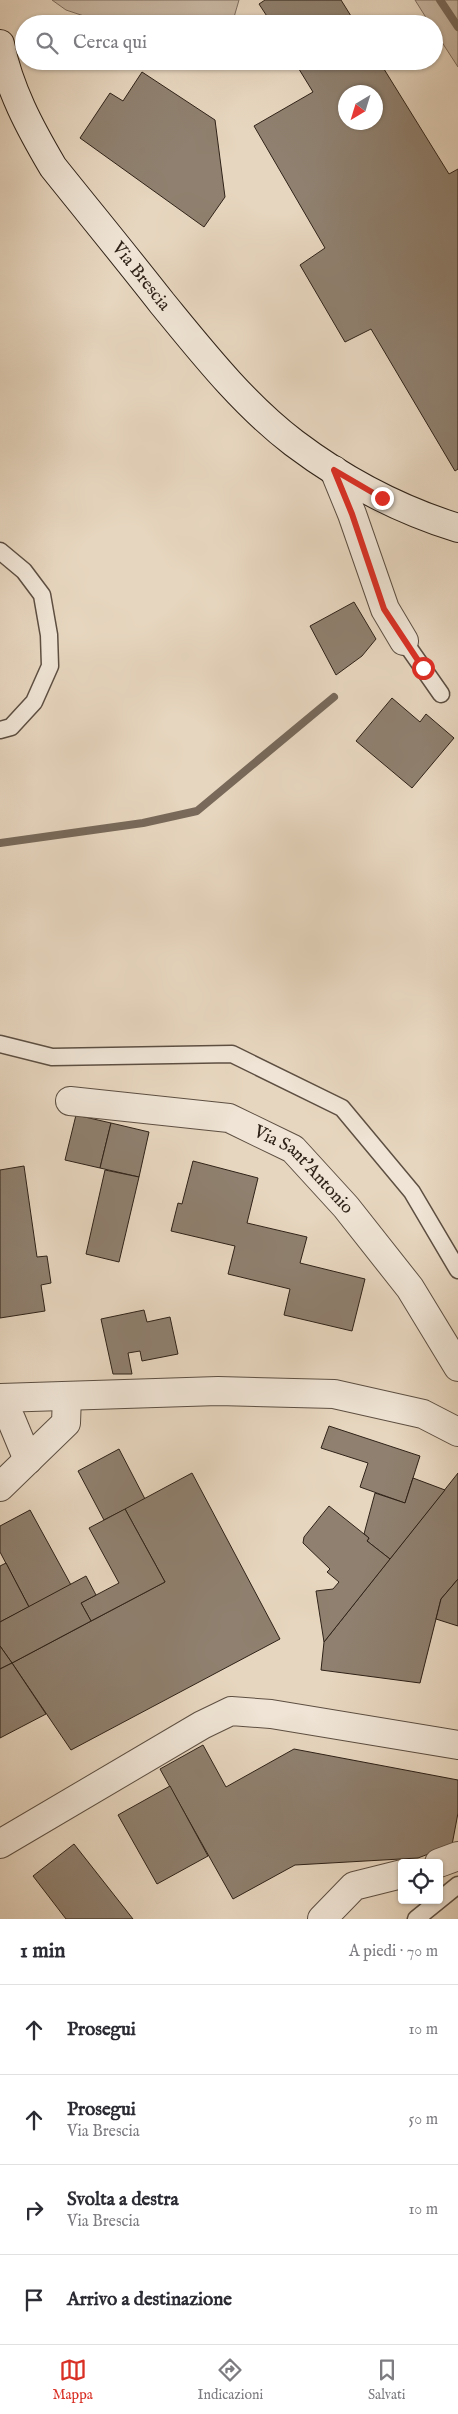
<!DOCTYPE html>
<html lang="it">
<head>
<meta charset="utf-8">
<style>
	:root { --surface:#fff; --page:#f2f2f3; --text:#2b2b33; --muted:#7c7c81; --line:#e1e1e2; --accent:#d93025 }
	body { margin:0; font-family:"IM FELL English",serif; background:var(--page); color:var(--text) }
	.controls { position:absolute; right:15px; bottom:15px; display:grid; overflow:hidden; border-radius:5px; box-shadow:0 1px 4px #0004 }
	.controls button { width:45px; height:45px; display:grid; place-items:center; padding:0; border:0; border-bottom:1px solid var(--line); background:var(--surface); color:var(--text); font:25px sans-serif }
	.compass { position:absolute; left:338px; top:85px; width:45px; height:45px; border-radius:50%; background:var(--surface); box-shadow:0 1px 4px #0004; rotate:218deg }
	.stop { position:absolute; width:15px; height:15px; margin:-11px; border:4px solid #d93025; border-radius:50%; background:#fff }
	.stop.end { background:#d93025; border-color:#fff; box-shadow:0 1px 5px #0008 }
	.list { margin:0; padding:0; list-style:none }
	h2 { display:flex; justify-content:space-between; align-items:center; height:65px; margin:0; padding:0 20px; font-size:21px }
	h2 small { font-size:16px; font-weight:400; color:var(--muted) }
	.list li { display:grid; grid-template-columns:32px 1fr auto; gap:15px; align-items:center; box-sizing:border-box; height:90px; padding:0 20px; border-top:1px solid var(--line) }
	.list b { display:block; font-size:19px; white-space:nowrap }
	.list p { margin:0; font-size:16px; white-space:nowrap; color:var(--muted) }
	.list em { font-size:16px; font-style:normal; color:var(--muted) }
	.icon { flex:none; width:28px; height:28px; fill:none; stroke:currentColor; stroke-width:2; stroke-linecap:round; stroke-linejoin:round }
	.map { position:relative; flex:none; width:458px; height:1919px; overflow:hidden }
	.search { position:absolute; background:var(--surface); box-shadow:0 1px 4px #0004; left:15px; right:15px; top:15px; height:55px; display:flex; align-items:center; gap:12px; box-sizing:border-box; padding:0 18px; border-radius:28px; color:var(--muted); font-size:19px }
	.sheet { height:425px; background:var(--surface) }
	nav { display:flex; justify-content:space-around; align-items:center; box-sizing:border-box; height:70px; border-top:1px solid var(--line); background:var(--surface); font-size:14px; color:var(--muted) }
	nav a { display:grid; justify-items:center; gap:2px }
	nav .on { color:var(--accent) }
	.map>svg:first-child { display:block }
	.green { fill:#c8b7a3; stroke:#7c6c5e }
	.lines { fill:none; stroke-linecap:round; stroke-linejoin:round }
	.stream { stroke:#78695a; stroke-width:8 }
	.building { fill:#8f806f; stroke:#2f2218; fill-rule:evenodd }
	.service-casing { stroke:#5d4f42; stroke-width:19 }
	.minor-casing { stroke:#5d4f42; stroke-width:30 }
	.secondary-casing { stroke:#2f2218; stroke-width:30 }
	.service { stroke:#efe4d5; stroke-width:16 }
	.minor { stroke:#efe4d5; stroke-width:28 }
	.secondary { stroke:#efe4d5; stroke-width:28 }
	.route { stroke:#d93025; stroke-width:6 }
	.labels { text-anchor:middle; dominant-baseline:central; stroke-width:4; stroke-linejoin:round; paint-order:stroke }
	.street-label { font-size:18px; fill:#2f2218; stroke:#efe4d5 }
</style>
</head>
<body>
<div class="map">
<svg width="458" height="1919" viewBox="0 0 458 1919">
	<rect width="100%" height="100%" fill="#e7d6bf"/>
	<filter id="stains"><feTurbulence type="fractalNoise" baseFrequency=".004" numOctaves="4"/><feColorMatrix values="0 0 0 0 .2 0 0 0 0 .09 0 0 0 0 .02 0 0 0 .5 -.17"/></filter>
	<radialGradient id="worn" r=".72"><stop offset=".6" stop-color="#630" stop-opacity="0"/><stop offset="1" stop-color="#630" stop-opacity=".3"/></radialGradient>
	<g class="green">
		<path d="M52,0H239L232,24H108L66,10Z"/>
		<path d="M415,0H458V67L434,30V24H430Z"/>
	</g>
	<g class="lines">
		<g class="stream">
			<path d="M440,0L458,27"/>
			<path d="M0,843L143,823L197,811L334,697"/>
		</g>
	</g>
	<g class="building">
		<path d="M265,0H341L356,24H272L259,4Z"/>
		<path d="M294,61H379L449,174L458,169V469L455,471L371,329L345,342L300,265L325,248L254,126L313,92ZM346,92H376V122H346Z"/>
		<path d="M142,72L215,120L225,197L204,227L80,138L110,93L123,101Z"/>
		<path d="M354,602L376,639L362,656L336,675L310,626Z"/>
		<path d="M392,698L420,722L426,714L454,738L412,788L356,741Z"/>
		<path d="M76,1115L111,1123L100,1168L65,1160Z"/>
		<path d="M111,1123L149,1132L139,1177L100,1168Z"/>
		<path d="M193,1161L258,1178L247,1223L307,1237L300,1263L365,1279L352,1331L284,1315L290,1289L228,1274L235,1246L171,1231L178,1203L182,1204Z"/>
		<path d="M24,1166L37,1257L47,1256L51,1283L41,1285L45,1311L0,1318V1170Z"/>
		<path d="M105,1170L139,1177L119,1262L86,1254Z"/>
		<path d="M144,1310L147,1322L170,1317L178,1354L142,1361L140,1351L128,1353L132,1374H113L101,1319Z"/>
		<path d="M329,1426L420,1456L405,1503L360,1487L368,1463L321,1448Z"/>
		<path d="M119,1449L145,1499L104,1520L78,1471Z"/>
		<path d="M192,1473L280,1639L71,1750L12,1663L165,1582L125,1509Z"/>
		<path d="M458,1473V1579L441,1599L420,1683L321,1670L324,1642Z"/>
		<path d="M413,1478L445,1490L390,1559L367,1541L369,1538L364,1534L375,1493L405,1503Z"/>
		<path d="M329,1506L369,1538L367,1541L390,1559L324,1642L316,1591L333,1589L339,1582L327,1572L330,1569L303,1543L304,1537Z"/>
		<path d="M125,1509L165,1582L91,1621L81,1603L119,1583L89,1528Z"/>
		<path d="M30,1510L71,1585L29,1607L0,1552V1526Z"/>
		<path d="M6,1563L29,1607L0,1622V1566Z"/>
		<path d="M86,1576L96,1595L81,1603L91,1621L12,1663L0,1646V1622Z"/>
		<path d="M458,1579V1626L436,1619L441,1599Z"/>
		<path d="M0,1646L12,1663L0,1669Z"/>
		<path d="M12,1663L46,1714L0,1738V1669Z"/>
		<path d="M203,1745L226,1787L294,1749L458,1780V1813L452,1845L418,1858L295,1865L233,1899L160,1769Z"/>
		<path d="M170,1786L208,1856L157,1884L118,1815Z"/>
		<path d="M74,1844L133,1919H66L33,1876Z"/>
	</g>
	<g class="lines">
		<defs>
			<g id="service">
				<path d="M0,551L24,571L42,595L49,635L50,666L34,702L11,727L0,730"/>
				<path d="M404,641L441,694"/>
				<path d="M0,1044L52,1057L232,1054L342,1108L412,1192L458,1270"/>
				<path d="M416,1919L458,1885"/>
			</g>
			<g id="minor">
				<path d="M334,470L352,514L385,609L404,641"/>
				<path id="s1" d="M70,1101L229,1118L293,1149L346,1207L410,1288L458,1367"/>
				<path d="M0,1398L218,1391L334,1394L423,1414L458,1432"/>
				<path d="M0,1407L11,1419L28,1460"/>
				<path d="M0,1487L66,1423L67,1396"/>
				<path d="M0,1844L202,1725L231,1711L271,1714L458,1745"/>
				<path d="M439,1863L458,1856"/>
				<path d="M322,1919L354,1886L402,1874"/>
			</g>
			<g id="secondary">
				<path id="s2" d="M0,44C9,89 30,128 53,167C89,212 126,257 162,303C203,353 243,404 294,443C343,480 400,510 458,528"/>
			</g>
		</defs>
		<use href="#service" class="service-casing"/>
		<use href="#minor" class="minor-casing"/>
		<use href="#secondary" class="secondary-casing"/>
		<use href="#service" class="service"/>
		<use href="#minor" class="minor"/>
		<use href="#secondary" class="secondary"/>
	</g>
	<g class="lines">
		<path class="route" d="M382,498L334,470L352,514L384,609L423,668"/>
	</g>
	<g class="labels">
		<g class="street-label">
			<text stroke="none"><textPath href="#s2" startOffset="275">Via Brescia</textPath></text>
			<text stroke="none"><textPath href="#s1" startOffset="252">Via Sant'Antonio</textPath></text>
		</g>
	</g>
	<rect width="100%" height="100%" filter="url(#stains)"/>
	<rect width="100%" height="100%" fill="url(#worn)"/>
</svg>
<div class="controls">
<button><svg class="icon" aria-label="locate" viewBox="0 0 24 24"><circle cx="12" cy="12" r="6"/><path d="M12 2v4M12 18v4M2 12h4M18 12h4"/></svg></button>
</div>
<svg class="compass" viewBox="-18 -18 36 36"><path d="M0-13l5 13h-10z" fill="#e53935"/><path d="M0 13l5-13h-10z" fill="#7c7c81"/></svg>
<div class="stop" style="left:423px;top:668px"></div>
<div class="stop end" style="left:382px;top:498px"></div>
<div class="search"><svg class="icon" aria-label="search" viewBox="0 0 24 24"><circle cx="10" cy="10" r="6"/><path d="M15 15l6 6"/></svg>Cerca qui</div>
</div>
<section class="sheet">
<h2>1 min<small>A piedi · 70 m</small></h2>
<ul class="list">
<li><svg class="icon" aria-label="ahead" viewBox="0 0 24 24"><path d="M12 20V5M6 11l6-6 6 6"/></svg><div><b>Prosegui</b></div><em>10 m</em></li>
<li><svg class="icon" aria-label="ahead" viewBox="0 0 24 24"><path d="M12 20V5M6 11l6-6 6 6"/></svg><div><b>Prosegui</b><p>Via Brescia</p></div><em>50 m</em></li>
<li><svg class="icon" aria-label="right" viewBox="0 0 24 24"><path d="M7 20v-9h11M14 6l5 5-5 5"/></svg><div><b>Svolta a destra</b><p>Via Brescia</p></div><em>10 m</em></li>
<li><svg class="icon" aria-label="arrive" viewBox="0 0 24 24"><path d="M6 21V4h12l-3 4 3 4H6"/></svg><div><b>Arrivo a destinazione</b></div></li>
</ul>
</section>
<nav>
<a class="on"><svg class="icon" aria-label="map" viewBox="0 0 24 24"><path d="M3 6l6-2 6 2 6-2v14l-6 2-6-2-6 2zM9 4v14M15 6v14"/></svg>Mappa</a>
<a><svg class="icon" aria-label="directions" viewBox="0 0 24 24"><path d="M12 3l9 9-9 9-9-9zM9 14v-3h6M13 9l2 2-2 2"/></svg>Indicazioni</a>
<a><svg class="icon" aria-label="saved" viewBox="0 0 24 24"><path d="M7 4h10v16l-5-4-5 4z"/></svg>Salvati</a>
</nav>
</body>
</html>
